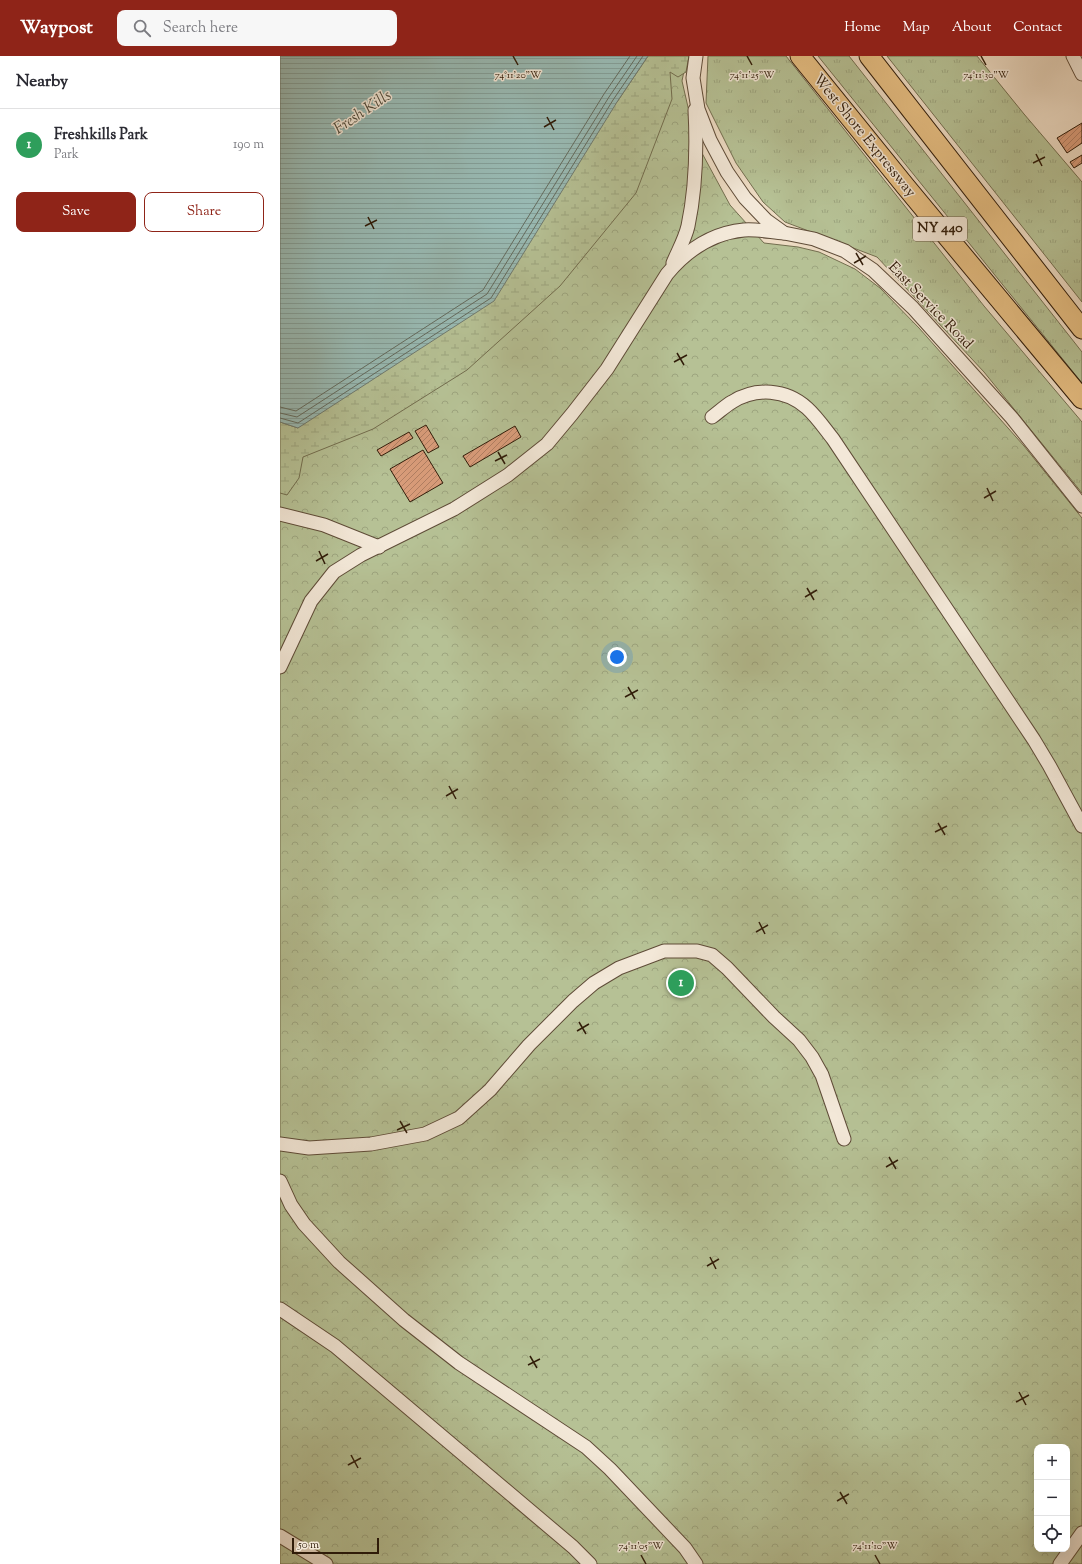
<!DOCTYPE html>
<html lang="en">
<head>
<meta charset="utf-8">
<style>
	:root { --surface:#fff; --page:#f7f7f7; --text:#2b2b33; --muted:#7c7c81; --line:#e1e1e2; --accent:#8f2418 }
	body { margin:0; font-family:"Sorts Mill Goudy",serif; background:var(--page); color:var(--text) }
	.controls { position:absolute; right:12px; bottom:12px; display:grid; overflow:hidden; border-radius:8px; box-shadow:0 4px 16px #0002 }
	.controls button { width:36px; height:36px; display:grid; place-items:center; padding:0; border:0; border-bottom:1px solid var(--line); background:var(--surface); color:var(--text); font:20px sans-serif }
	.scale { position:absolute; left:12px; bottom:10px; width:87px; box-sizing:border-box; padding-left:4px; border:2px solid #301c09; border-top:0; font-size:11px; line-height:14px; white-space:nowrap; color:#301c09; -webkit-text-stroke:3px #f3e8d8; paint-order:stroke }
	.you { position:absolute; left:337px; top:601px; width:14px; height:14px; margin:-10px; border:3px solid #fff; border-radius:50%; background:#1a73e8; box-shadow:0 0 0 6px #1a73e833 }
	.badge { display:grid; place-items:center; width:26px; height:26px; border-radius:50%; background:var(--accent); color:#fff; font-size:13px; font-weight:700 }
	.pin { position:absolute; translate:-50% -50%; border:2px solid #fff; box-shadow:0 1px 4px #0006 }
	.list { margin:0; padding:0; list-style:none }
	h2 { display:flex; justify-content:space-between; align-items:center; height:52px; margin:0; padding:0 16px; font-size:17px }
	h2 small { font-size:13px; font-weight:400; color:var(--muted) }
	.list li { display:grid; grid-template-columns:26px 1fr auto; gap:12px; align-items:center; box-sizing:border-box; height:72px; padding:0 16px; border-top:1px solid var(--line) }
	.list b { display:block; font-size:15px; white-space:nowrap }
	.list p { margin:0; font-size:13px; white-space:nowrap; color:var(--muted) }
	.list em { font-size:13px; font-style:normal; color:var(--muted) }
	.actions { display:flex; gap:8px; padding:12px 16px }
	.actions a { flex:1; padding:9px 0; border:1px solid var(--accent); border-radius:8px; text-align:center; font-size:14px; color:var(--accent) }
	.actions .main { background:var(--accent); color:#fff }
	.icon { flex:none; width:22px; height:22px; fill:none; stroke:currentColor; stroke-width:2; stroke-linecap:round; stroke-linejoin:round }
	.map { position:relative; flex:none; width:802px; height:1508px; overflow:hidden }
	header { display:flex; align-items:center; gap:24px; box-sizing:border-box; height:56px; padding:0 20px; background:var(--accent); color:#fff }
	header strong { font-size:19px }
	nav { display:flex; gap:22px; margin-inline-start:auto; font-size:14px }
	.search { width:280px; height:36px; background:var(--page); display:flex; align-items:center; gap:10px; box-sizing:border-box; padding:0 14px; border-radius:8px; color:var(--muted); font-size:15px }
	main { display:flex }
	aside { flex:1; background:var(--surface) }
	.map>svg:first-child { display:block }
	.grass { fill:url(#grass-tufts); stroke:#736e4f }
	.forest { fill:url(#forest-crowns); stroke:#736e4f; fill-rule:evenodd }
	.wetland { fill:url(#wetland-marsh); stroke:#736e4f }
	.water { fill:url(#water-rules); stroke:#6f7b70 }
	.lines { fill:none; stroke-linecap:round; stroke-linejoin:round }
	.shore { stroke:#646c5f; stroke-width:1 }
	.building { fill:url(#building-hatch); stroke:#301c09 }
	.minor-casing { stroke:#5f4c38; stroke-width:15 }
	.highway-casing { stroke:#301c09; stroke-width:21 }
	.minor { stroke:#f3e8d8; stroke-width:13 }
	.highway { stroke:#e6be82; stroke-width:19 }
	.ticks { fill:none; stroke:#301c09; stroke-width:1.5 }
	.labels { text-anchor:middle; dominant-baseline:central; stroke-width:3; stroke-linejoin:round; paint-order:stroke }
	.shield { fill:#f3e8d8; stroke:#6a5947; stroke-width:1 }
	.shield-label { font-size:14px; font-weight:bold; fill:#301c09 }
	.street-label { font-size:15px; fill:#301c09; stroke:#f3e8d8 }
	.water-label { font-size:16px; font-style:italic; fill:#504c3d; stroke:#f3e8d8 }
	.ticks-label { font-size:10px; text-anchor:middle; fill:#301c09; stroke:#f3e8d8; stroke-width:3; stroke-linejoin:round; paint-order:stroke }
</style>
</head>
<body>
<header>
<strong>Waypost</strong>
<div class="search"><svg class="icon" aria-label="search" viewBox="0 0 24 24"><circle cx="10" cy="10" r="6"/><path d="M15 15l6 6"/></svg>Search here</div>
<nav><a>Home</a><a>Map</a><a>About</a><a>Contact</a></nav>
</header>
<main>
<aside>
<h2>Nearby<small></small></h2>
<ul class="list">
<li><span class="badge" style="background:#2e9e5b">1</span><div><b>Freshkills Park</b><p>Park</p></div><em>190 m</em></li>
</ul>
<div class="actions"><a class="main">Save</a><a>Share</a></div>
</aside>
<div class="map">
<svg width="802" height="1508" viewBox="0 0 802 1508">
	<defs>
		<pattern id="grass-tufts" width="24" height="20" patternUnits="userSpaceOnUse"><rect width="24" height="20" fill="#b6c195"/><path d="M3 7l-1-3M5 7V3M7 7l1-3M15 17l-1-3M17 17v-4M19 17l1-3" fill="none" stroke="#9da57f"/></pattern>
		<pattern id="forest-crowns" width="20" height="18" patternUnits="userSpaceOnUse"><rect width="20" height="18" fill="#b6c195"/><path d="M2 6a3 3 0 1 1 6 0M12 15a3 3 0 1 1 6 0" fill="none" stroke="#9da57f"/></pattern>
		<pattern id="wetland-marsh" width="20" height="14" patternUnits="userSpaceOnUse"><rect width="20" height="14" fill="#b6c195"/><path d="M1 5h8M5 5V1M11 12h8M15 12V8" fill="none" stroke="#9da57f"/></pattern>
		<pattern id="water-rules" width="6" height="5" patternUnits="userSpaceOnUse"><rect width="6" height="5" fill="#99bbb5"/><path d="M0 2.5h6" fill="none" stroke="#84a09a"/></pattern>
		<pattern id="building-hatch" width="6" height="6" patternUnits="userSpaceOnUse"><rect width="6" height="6" fill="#da9d7b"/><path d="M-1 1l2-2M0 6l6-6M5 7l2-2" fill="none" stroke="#b17f63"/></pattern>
	</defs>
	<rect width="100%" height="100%" fill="#eddbc3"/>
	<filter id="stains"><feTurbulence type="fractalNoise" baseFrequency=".005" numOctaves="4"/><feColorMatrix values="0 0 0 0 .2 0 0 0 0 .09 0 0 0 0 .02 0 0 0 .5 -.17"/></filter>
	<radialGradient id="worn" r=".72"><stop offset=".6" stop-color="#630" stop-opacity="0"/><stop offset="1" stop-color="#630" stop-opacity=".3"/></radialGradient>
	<g class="grass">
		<path d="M428,0H506L704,250L802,366V437L704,316L597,201L505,166L483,146L456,107L426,47Z"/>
		<path d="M538,0H569L802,296V327Z"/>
		<path d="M607,0H697L744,58L802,126V246Z"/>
	</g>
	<path class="forest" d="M0,0H407L402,25L416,86L450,149L484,187L518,191L539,196L575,213L600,232L639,272L744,390L802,462V1508H0ZM757,1391H787V1493H757Z"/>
	<path class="wetland" d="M368,0H409L406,16L398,21L390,16L392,43L356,137L280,230L187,314L93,373L23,401L19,422L7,439L0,437V366L18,372L337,46Z"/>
	<path class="water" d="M0,0H368L337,46L214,245L18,372L0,366Z"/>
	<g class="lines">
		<g class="shore">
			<path d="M0,351L16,355L203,234L324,38L350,0"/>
			<path d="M0,357L17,361L207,238L329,41L357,0"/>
			<path d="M0,362L18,367L211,242L333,44L363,0"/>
		</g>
	</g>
	<g class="building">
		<path d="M802,67V87L787,97L777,82Z"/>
		<path d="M802,99V107L794,112L790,106Z"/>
		<path d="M146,369L159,391L148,397L135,375Z"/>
		<path d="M235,370L241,381L190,411L183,400Z"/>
		<path d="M129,376L133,382L101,400L97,394Z"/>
		<path d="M143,394L163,427L130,446L110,413Z"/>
	</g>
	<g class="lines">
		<defs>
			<g id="minor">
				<path d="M416,0L413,22L418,53L430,84L447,116L465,142L486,164L504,177L534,183L565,195L593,214L633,252L732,362L802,450"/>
				<path d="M793,0L802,18"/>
				<path d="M393,207C398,195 405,183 408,170C416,132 417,93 415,54"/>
				<path d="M432,361C439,356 445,350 452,346C476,331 506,333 527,352C537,361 545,373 553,383L754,684L769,709L802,770"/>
				<path d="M0,458L44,469L99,491"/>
				<path d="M0,611L31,545L54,516L81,499L174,453L228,419L267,388L292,358L327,313L387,218C407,194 432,177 464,174C477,173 491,176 504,177"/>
				<path d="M0,1088L29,1092L91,1088L145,1078L179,1062L210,1034L249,989L293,945L314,927L339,912L384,895H417L432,899L447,912L494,961L519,984L532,1001L542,1019L564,1083"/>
				<path d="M0,1125L11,1149L24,1168L59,1206L124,1264L179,1307L306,1391L330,1413L405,1492L416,1508"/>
				<path d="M0,1253L55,1290L293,1491L310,1508"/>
				<path d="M0,1480L46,1508"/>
				<path d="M780,1508L802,1477"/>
			</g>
			<g id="highway">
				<path d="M520,0L626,131L802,343"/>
				<path d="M589,0L802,273"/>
			</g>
		</defs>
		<use href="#minor" class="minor-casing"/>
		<use href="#highway" class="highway-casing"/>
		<use href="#minor" class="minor"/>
		<use href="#highway" class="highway"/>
	</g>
	<path class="ticks" d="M233,0L238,9M467,0L472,9M701,0L706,9M267,61L274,74M264,71L276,64M756,98L762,110M753,107L765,101M88,161L94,173M85,170L97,164M576,197L583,209M574,207L586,200M397,297L404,309M394,306L407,299M218,396L225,408M215,405L227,399M707,432L713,445M704,442L716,435M39,495L45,508M36,505L48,498M527,532L534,544M525,541L537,534M348,631L355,643M345,641L358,634M169,730L176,743M166,740L178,733M658,767L665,779M655,776L667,770M479,866L485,878M476,876L488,869M299,966L306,978M297,975L309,968M120,1065L127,1077M117,1074L130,1068M609,1101L616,1113M606,1111L618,1104M430,1201L436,1213M427,1210L439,1203M250,1300L257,1312M248,1309L260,1303M739,1336L746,1349M736,1346L749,1339M71,1399L78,1412M68,1409L81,1402M560,1436L567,1448M557,1445L569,1438M361,1499L366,1508M595,1499L600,1508"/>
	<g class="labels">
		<rect class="shield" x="633" y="161" width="54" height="24" rx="3"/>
		<g class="shield-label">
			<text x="660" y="173">NY 440</text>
		</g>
		<g class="street-label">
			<text transform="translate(584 80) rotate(51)">West Shore Expressway</text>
			<text transform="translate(650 250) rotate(46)">East Service Road</text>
		</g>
		<g class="water-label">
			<text transform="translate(83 57) rotate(-34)">Fresh Kills</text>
		</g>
	</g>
	<g class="ticks-label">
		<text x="238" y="22">74°11'20"W</text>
		<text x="472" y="22">74°11'25"W</text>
		<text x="706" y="22">74°11'30"W</text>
		<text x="361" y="1493">74°11'05"W</text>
		<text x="595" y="1493">74°11'10"W</text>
	</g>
	<rect width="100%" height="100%" filter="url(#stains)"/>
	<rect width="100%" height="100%" fill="url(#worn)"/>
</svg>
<div class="controls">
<button>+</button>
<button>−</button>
<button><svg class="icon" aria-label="locate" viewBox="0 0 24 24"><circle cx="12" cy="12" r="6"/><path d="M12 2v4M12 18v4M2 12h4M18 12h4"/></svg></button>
</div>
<div class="scale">50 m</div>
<div class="you"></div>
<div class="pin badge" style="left:401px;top:927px;background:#2e9e5b">1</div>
</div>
</main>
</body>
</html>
